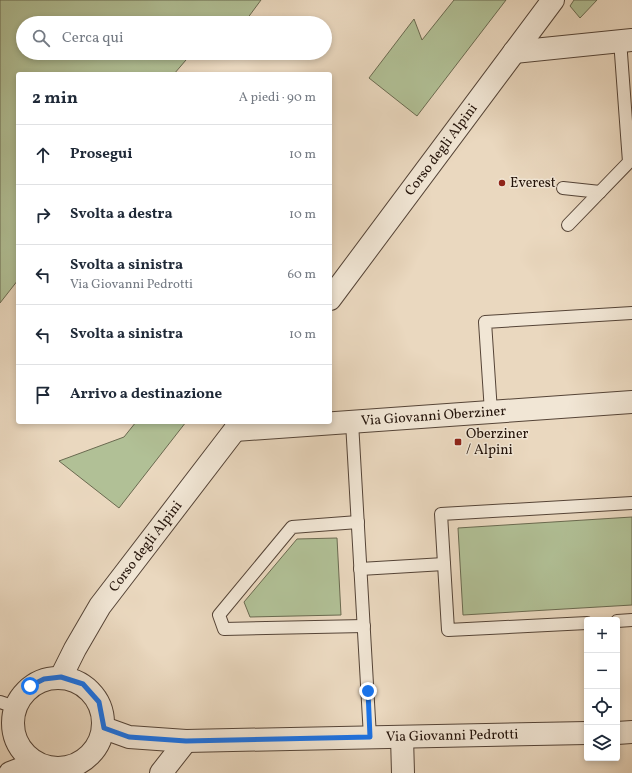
<!DOCTYPE html>
<html lang="it">
<head>
<meta charset="utf-8">
<style>
	:root { --surface:#fff; --page:#f6f6f7; --text:#1f2937; --muted:#747a83; --line:#e0e1e3 }
	body { margin:0; font-family:Vollkorn,serif; background:var(--page); color:var(--text) }
	.controls { position:absolute; right:12px; bottom:12px; display:grid; overflow:hidden; border-radius:4px; box-shadow:0 2px 6px #0003 }
	.controls button { width:36px; height:36px; display:grid; place-items:center; padding:0; border:0; border-bottom:1px solid var(--line); background:var(--surface); color:var(--text); font:20px sans-serif }
	.stop { position:absolute; width:12px; height:12px; margin:-9px; border:3px solid #1a73e8; border-radius:50%; background:#fff }
	.stop.end { background:#1a73e8; border-color:#fff; box-shadow:0 1px 4px #0008 }
	.list { margin:0; padding:0; list-style:none }
	h2 { display:flex; justify-content:space-between; align-items:center; height:52px; margin:0; padding:0 16px; font-size:17px }
	h2 small { font-size:13px; font-weight:400; color:var(--muted) }
	.list li { display:grid; grid-template-columns:26px 1fr auto; gap:12px; align-items:center; box-sizing:border-box; height:60px; padding:0 16px; border-top:1px solid var(--line) }
	.list b { display:block; font-size:15px; white-space:nowrap }
	.list p { margin:0; font-size:13px; white-space:nowrap; color:var(--muted) }
	.list em { font-size:13px; font-style:normal; color:var(--muted) }
	.icon { flex:none; width:22px; height:22px; fill:none; stroke:currentColor; stroke-width:2; stroke-linecap:round; stroke-linejoin:round }
	.map { position:relative; flex:none; width:632px; height:773px; overflow:hidden }
	.search { position:absolute; background:var(--surface); box-shadow:0 2px 6px #0003; left:16px; top:16px; width:316px; height:44px; display:flex; align-items:center; gap:10px; box-sizing:border-box; padding:0 14px; border-radius:22px; color:var(--muted); font-size:15px }
	.panel { position:absolute; background:var(--surface); box-shadow:0 2px 6px #0003; left:16px; top:72px; width:316px; height:352px; border-radius:4px }
	.map>svg:first-child { display:block }
	.green { fill:#b1c096; stroke:#6a6a50 }
	.lines { fill:none; stroke-linecap:round; stroke-linejoin:round }
	.service-casing { stroke:#554437; stroke-width:14 }
	.minor-casing { stroke:#554437; stroke-width:24 }
	.tertiary-casing { stroke:#554437; stroke-width:24 }
	.service { stroke:#f1e6d5; stroke-width:12 }
	.minor { stroke:#f1e6d5; stroke-width:22 }
	.tertiary { stroke:#f1e6d5; stroke-width:22 }
	.route { stroke:#1a73e8; stroke-width:5 }
	.poi-dot { fill:#8f2418; stroke:#f1e6d5; stroke-width:1.5 }
	.labels { text-anchor:middle; dominant-baseline:central; stroke-width:3; stroke-linejoin:round; paint-order:stroke }
	.street-label { font-size:14px; fill:#23130a; stroke:#f1e6d5 }
	.poi-label { font-size:14px; fill:#23130a; stroke:#f1e6d5; text-anchor:start }
</style>
</head>
<body>
<div class="map">
<svg width="632" height="773" viewBox="0 0 632 773">
	<rect width="100%" height="100%" fill="#ead8bf"/>
	<filter id="stains"><feTurbulence type="fractalNoise" baseFrequency=".005" numOctaves="4"/><feColorMatrix values="0 0 0 0 .2 0 0 0 0 .09 0 0 0 0 .02 0 0 0 .5 -.17"/></filter>
	<radialGradient id="worn" r=".72"><stop offset=".6" stop-color="#630" stop-opacity="0"/><stop offset="1" stop-color="#630" stop-opacity=".3"/></radialGradient>
	<g class="green">
		<path d="M0,0H261L244,23H23V53H192L174,74H18V280L0,303Z"/>
		<path d="M454,0H506L417,116L369,78L414,19L422,40Z"/>
		<path d="M574,0H597L580,18L570,6Z"/>
		<path d="M136,422H186L119,508L59,461L124,437Z"/>
		<path d="M632,517V605L463,615L458,528Z"/>
		<path d="M337,538L341,615L250,617L244,602L297,539Z"/>
	</g>
	<g class="lines">
		<defs>
			<g id="service">
				<path d="M563,188L600,192"/>
				<path d="M568,225L629,162L620,40"/>
				<path d="M491,412L485,322L632,313"/>
				<path d="M352,422L370,737"/>
				<path d="M358,522L292,527L219,615L224,629L364,626"/>
				<path d="M360,569L444,564"/>
				<path d="M617,621L632,620"/>
				<path d="M587,623L448,630L441,514L632,503"/>
				<path d="M0,702L15,707"/>
				<path d="M43,773L48,768"/>
			</g>
			<g id="minor">
				<path d="M514,52L632,40"/>
				<path id="s1" d="M330,299L553,0"/>
				<path id="s2" d="M235,430L632,402"/>
				<path id="s3" d="M61,677L75,649L100,606L241,422"/>
				<path d="M402,737L403,773"/>
				<path d="M60,769L64,773"/>
				<path d="M161,773L186,741"/>
			</g>
			<g id="tertiary">
				<circle cx="58" cy="723" r="45"/>
				<path id="s4" d="M104,728L129,737L186,741L587,733"/>
				<path d="M617,733L632,732"/>
				<path d="M10,773L36,763"/>
			</g>
		</defs>
		<use href="#service" class="service-casing"/>
		<use href="#minor" class="minor-casing"/>
		<use href="#tertiary" class="tertiary-casing"/>
		<use href="#service" class="service"/>
		<use href="#minor" class="minor"/>
		<use href="#tertiary" class="tertiary"/>
	</g>
	<g class="lines">
		<path class="route" d="M30,686L44,679L61,677L83,684L99,702L104,728L129,737L186,741L370,737L368,691"/>
	</g>
	<g class="poi-dot">
		<circle cx="502" cy="183" r="4"/>
		<rect x="454" y="438" width="8" height="8" rx="2"/>
	</g>
	<g class="labels">
		<g class="street-label">
			<text stroke="none"><textPath href="#s1" startOffset="186">Corso degli Alpini</textPath></text>
			<text stroke="none"><textPath href="#s2" startOffset="199">Via Giovanni Oberziner</textPath></text>
			<text stroke="none"><textPath href="#s3" startOffset="156">Corso degli Alpini</textPath></text>
			<text stroke="none"><textPath href="#s4" startOffset="350">Via Giovanni Pedrotti</textPath></text>
		</g>
		<g class="poi-label">
			<text x="510" y="183">Everest</text>
			<text x="466" y="434">Oberziner<tspan x="466" dy="16">/ Alpini</tspan></text>
		</g>
	</g>
	<rect width="100%" height="100%" filter="url(#stains)"/>
	<rect width="100%" height="100%" fill="url(#worn)"/>
</svg>
<div class="controls">
<button>+</button>
<button>−</button>
<button><svg class="icon" aria-label="locate" viewBox="0 0 24 24"><circle cx="12" cy="12" r="6"/><path d="M12 2v4M12 18v4M2 12h4M18 12h4"/></svg></button>
<button><svg class="icon" aria-label="layers" viewBox="0 0 24 24"><path d="M12 4l9 5-9 5-9-5zM3 14l9 5 9-5"/></svg></button>
</div>
<div class="stop" style="left:30px;top:686px"></div>
<div class="stop end" style="left:368px;top:691px"></div>
<div class="search"><svg class="icon" aria-label="search" viewBox="0 0 24 24"><circle cx="10" cy="10" r="6"/><path d="M15 15l6 6"/></svg>Cerca qui</div>
<section class="panel">
<h2>2 min<small>A piedi · 90 m</small></h2>
<ul class="list">
<li><svg class="icon" aria-label="ahead" viewBox="0 0 24 24"><path d="M12 20V5M6 11l6-6 6 6"/></svg><div><b>Prosegui</b></div><em>10 m</em></li>
<li><svg class="icon" aria-label="right" viewBox="0 0 24 24"><path d="M7 20v-9h11M14 6l5 5-5 5"/></svg><div><b>Svolta a destra</b></div><em>10 m</em></li>
<li><svg class="icon" aria-label="left" viewBox="0 0 24 24"><path d="M17 20v-9H6M10 6l-5 5 5 5"/></svg><div><b>Svolta a sinistra</b><p>Via Giovanni Pedrotti</p></div><em>60 m</em></li>
<li><svg class="icon" aria-label="left" viewBox="0 0 24 24"><path d="M17 20v-9H6M10 6l-5 5 5 5"/></svg><div><b>Svolta a sinistra</b></div><em>10 m</em></li>
<li><svg class="icon" aria-label="arrive" viewBox="0 0 24 24"><path d="M6 21V4h12l-3 4 3 4H6"/></svg><div><b>Arrivo a destinazione</b></div></li>
</ul>
</section>
</div>
</body>
</html>
